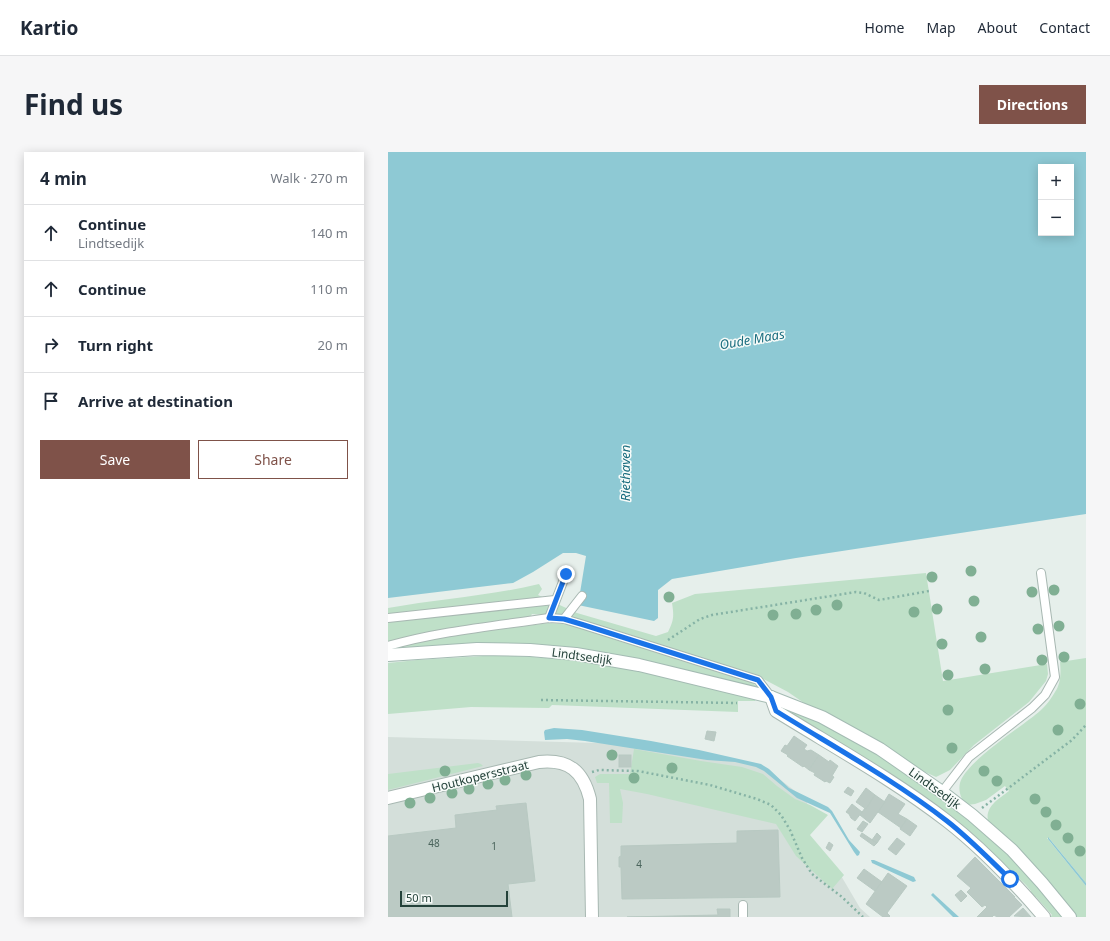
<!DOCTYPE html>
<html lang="en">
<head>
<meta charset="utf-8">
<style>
	:root { --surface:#fff; --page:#f6f6f7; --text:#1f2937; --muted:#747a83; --line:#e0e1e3; --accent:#7f5249 }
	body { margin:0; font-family:"Noto Sans",sans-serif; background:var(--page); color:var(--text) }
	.controls { position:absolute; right:12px; top:12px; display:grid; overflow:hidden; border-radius:0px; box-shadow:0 2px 10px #0003 }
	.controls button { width:36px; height:36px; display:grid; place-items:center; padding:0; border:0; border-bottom:1px solid var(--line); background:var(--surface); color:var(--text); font:20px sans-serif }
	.scale { position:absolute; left:12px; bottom:10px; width:108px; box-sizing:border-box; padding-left:4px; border:2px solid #24423a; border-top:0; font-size:11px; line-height:14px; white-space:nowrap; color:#24423a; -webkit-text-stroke:3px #f7fbf9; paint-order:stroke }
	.stop { position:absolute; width:12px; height:12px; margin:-9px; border:3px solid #1a73e8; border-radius:50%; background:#fff }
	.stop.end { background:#1a73e8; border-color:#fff; box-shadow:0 1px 4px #0008 }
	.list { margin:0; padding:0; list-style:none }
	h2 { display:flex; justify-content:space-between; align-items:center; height:52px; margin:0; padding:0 16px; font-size:17px }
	h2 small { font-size:13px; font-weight:400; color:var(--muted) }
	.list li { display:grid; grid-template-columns:26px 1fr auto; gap:12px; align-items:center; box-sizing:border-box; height:56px; padding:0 16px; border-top:1px solid var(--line) }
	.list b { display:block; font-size:15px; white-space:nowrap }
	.list p { margin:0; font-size:13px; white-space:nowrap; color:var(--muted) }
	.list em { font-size:13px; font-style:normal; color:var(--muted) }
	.actions { display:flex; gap:8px; padding:12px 16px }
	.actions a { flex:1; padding:9px 0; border:1px solid var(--accent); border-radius:0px; text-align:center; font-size:14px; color:var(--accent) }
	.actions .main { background:var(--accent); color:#fff }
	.icon { flex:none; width:22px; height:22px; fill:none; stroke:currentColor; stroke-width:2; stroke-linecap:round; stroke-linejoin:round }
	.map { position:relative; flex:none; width:698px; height:765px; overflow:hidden; border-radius:0px }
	header { display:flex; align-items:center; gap:24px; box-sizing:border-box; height:56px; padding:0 20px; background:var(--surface); border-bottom:1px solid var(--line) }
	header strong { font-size:19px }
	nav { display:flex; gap:22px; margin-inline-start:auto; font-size:14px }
	.intro { display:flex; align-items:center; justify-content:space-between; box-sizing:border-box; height:96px; padding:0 24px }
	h1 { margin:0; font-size:28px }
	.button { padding:10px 18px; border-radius:0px; background:var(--accent); color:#fff; font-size:14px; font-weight:700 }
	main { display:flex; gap:24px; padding:0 24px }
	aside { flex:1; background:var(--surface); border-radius:0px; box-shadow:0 2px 10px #0003 }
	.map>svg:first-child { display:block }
	.built { fill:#d4dfda }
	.green { fill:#bfe0c8 }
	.water { fill:#8ec9d4; fill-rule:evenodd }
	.building { fill:#bbcac4; stroke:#b8c9c2 }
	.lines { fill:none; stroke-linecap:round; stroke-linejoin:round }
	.lane-casing { stroke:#a8b8b2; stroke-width:10 }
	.street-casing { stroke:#a8b8b2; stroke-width:14 }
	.secondary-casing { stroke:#a4bbb3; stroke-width:14 }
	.path { stroke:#86b3a5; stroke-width:2.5; stroke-dasharray:2 3; stroke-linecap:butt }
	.lane { stroke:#fff; stroke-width:8 }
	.street { stroke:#fff; stroke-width:12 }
	.secondary { stroke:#fff; stroke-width:12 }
	.tree { fill:#80af93 }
	.route { stroke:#1a73e8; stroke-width:5 }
	.labels { text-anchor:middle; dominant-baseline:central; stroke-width:3; stroke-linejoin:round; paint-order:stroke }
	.number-label { font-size:10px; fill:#4a645c }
	.street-label { font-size:12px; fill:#24423a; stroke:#f7fbf9 }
	.water-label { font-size:13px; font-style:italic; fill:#1c6f80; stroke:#f7fbf9 }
</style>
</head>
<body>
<header>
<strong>Kartio</strong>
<nav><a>Home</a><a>Map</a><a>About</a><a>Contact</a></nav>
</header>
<div class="intro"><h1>Find us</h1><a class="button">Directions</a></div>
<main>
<aside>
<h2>4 min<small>Walk · 270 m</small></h2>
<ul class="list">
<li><svg class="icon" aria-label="ahead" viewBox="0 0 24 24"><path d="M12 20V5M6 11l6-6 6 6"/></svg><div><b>Continue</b><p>Lindtsedijk</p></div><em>140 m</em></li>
<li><svg class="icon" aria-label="ahead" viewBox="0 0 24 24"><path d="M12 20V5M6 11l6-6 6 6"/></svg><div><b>Continue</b></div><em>110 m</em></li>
<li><svg class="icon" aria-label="right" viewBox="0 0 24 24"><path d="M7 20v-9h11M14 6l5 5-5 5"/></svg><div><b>Turn right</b></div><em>20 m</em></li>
<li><svg class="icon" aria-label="arrive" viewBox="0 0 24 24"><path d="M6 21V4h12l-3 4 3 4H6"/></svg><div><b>Arrive at destination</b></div></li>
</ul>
<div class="actions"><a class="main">Save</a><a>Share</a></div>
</aside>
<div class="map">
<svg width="698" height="765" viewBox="0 0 698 765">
	<rect width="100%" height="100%" fill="#e6efeb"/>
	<path class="built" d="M0,585L245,592L364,612L382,620L419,648L422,685L452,722L472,756L482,765H0Z"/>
	<g class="green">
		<path d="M538,421L555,529L659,512L660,522L658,529L641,550L586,593L562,618L548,625L535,619L477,582L449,566L416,551L400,540L368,523L187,466L144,462L142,465L24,484L0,490V456C51,447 101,444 151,432L154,437L150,443L189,461L268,484L280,480C286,468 286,464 284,451L307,442Z"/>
		<path d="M161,471L188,473L363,530L370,535L368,536L179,495L137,492H114L2,498L11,494L58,484Z"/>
		<path d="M112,503C147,505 181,507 216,512C267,521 318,535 368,547L367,549H350V560L164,553L161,556L83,555L0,562V511L29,508Z"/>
		<path d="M698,506V731L661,686H659L698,734V765H689L671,743L600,669C597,654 611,647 621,639L617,634L598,648L587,652L579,653C573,648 570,639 572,631C577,611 630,577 647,563C655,557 662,549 667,540C673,531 673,520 672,510Z"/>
		<path d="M394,556L429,569L487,600L561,650L600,684L626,708L675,765H662L664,763L648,745L646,746L641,741L643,739L638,733L600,697L594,695L596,692L574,673H569L504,626L505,623L477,606L475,608L473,604L444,586L443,588Z"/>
		<path d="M246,597L313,609L354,615L375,622L389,634L407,647L422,653L440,663L422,683L456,723L444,737L408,704L388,672L259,642L232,637L235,651L234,671H222L221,631H209L207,625L212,622H242Z"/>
		<path d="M90,611L93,612L95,614L0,638V622Z"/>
	</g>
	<g class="water">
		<path d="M0,0H698V362L408,406L284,427L270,438V466L266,469L190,453L198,404L188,401H175L145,420L125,431L0,446ZM653,15H683V81H653Z"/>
		<path d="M166,576L194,578L263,589L311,598L373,612L381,617L401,636L440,655L444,659L461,688L472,700L471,703L469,704L466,700L442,661L409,646L376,619L368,615L347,610L319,608L197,589L179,587L157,588L156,580L157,578Z"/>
		<path d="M660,685L698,731V734L660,687Z"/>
		<path d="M483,708H486L526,725L528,729L525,730L484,711Z"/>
		<path d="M545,741L547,743L571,765H565L543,743Z"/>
	</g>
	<g class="building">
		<path d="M319,579L328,580L326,589L317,587Z"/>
		<path d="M406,584L419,593L416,597L419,599L423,598L431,603L421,618L416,614L415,615L399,604L400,603L393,599L397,593L399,594Z"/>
		<rect x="231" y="603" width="12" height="12"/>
		<path d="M431,603L441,610L442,608L450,614L444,624L446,625L442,631L438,629L437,630L426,623L427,621L421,618Z"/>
		<path d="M460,635L466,639L463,644L456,640Z"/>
		<path d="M478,636L487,643L478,657L468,650Z"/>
		<path d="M501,642L517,652L510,662L519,667L513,676L490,660Z"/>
		<path d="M487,643L497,650L482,671L472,663L477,656L478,657Z"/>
		<path d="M138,651L147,729L120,732L124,765H0V684L68,676L67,663L109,658L108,654Z"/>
		<path d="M464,652L474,660L467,669L463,666L461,662L458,660Z"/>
		<path d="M519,667L529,674L522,684L512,677Z"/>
		<path d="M475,669L480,672L474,680L469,677Z"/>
		<path d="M390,678L392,745L234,747L233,715H231V705L233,704V694L349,691V679Z"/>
		<path d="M474,681L489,691L486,694L472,684Z"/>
		<path d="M489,681L493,685L489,691L484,688Z"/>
		<path d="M509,686L517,692L508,703L500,697Z"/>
		<path d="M441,690L445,693L442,699L438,696Z"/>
		<path d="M587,705L627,745H626L634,753L621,765H609L606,763L604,765H589L599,755L597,753L594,755L579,740L583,736L569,724Z"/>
		<path d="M476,717L494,730L487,739L469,726Z"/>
		<path d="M500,721L519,734L499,761L502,764L501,765H495L478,752Z"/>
		<path d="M573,738L579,744L573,750L567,743Z"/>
		<path d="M635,756L643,765L626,764Z"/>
		<path d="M329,757H342V765H239L330,763Z"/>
	</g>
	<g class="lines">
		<defs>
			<g id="lane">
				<path d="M0,466L167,448"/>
				<path d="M161,466L178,422"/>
				<path d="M176,467L194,444"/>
				<path d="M0,494C52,479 107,474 161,466L176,467L196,473L370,528L383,545"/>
				<path d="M554,640L581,605L644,556L657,543L667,525L653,421"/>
				<path d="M355,753V765"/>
			</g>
			<g id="street">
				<path d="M383,545L388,559C446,595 506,628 559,669C595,697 627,731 656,765"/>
				<path d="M0,646L151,610C181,607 195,619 202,647L204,765"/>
			</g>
			<path id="secondary" d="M0,503L89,497L142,498L188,502L251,513L383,545L434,565L492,597L554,640L584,663L624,698L654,731L682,765"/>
		</defs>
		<use href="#lane" class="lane-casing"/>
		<use href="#street" class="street-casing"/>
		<use href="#secondary" class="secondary-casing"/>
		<g class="path">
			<path d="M280,488L312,467L324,463L468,440L476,441L491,448L541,439"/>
			<path d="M153,548L349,551"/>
			<path d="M204,620L211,618L250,619L322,633L369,647L383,653L393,663L402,678L414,706L424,722L454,745L475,765"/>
			<path d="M594,656L684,588L698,573"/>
		</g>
		<use href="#lane" class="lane"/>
		<use href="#street" class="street"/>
		<use href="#secondary" class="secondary"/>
	</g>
	<g class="tree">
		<circle cx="583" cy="419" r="5.5"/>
		<circle cx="544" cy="425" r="5.5"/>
		<circle cx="666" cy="438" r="5.5"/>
		<circle cx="644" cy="440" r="5.5"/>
		<circle cx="281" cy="445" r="5.5"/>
		<circle cx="586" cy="449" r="5.5"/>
		<circle cx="449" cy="453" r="5.5"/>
		<circle cx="549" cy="457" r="5.5"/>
		<circle cx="428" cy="458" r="5.5"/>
		<circle cx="526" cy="460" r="5.5"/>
		<circle cx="408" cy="462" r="5.5"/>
		<circle cx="385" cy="463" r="5.5"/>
		<circle cx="671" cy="474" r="5.5"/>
		<circle cx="650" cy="477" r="5.5"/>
		<circle cx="593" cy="485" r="5.5"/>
		<circle cx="554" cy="492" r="5.5"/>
		<circle cx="676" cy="505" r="5.5"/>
		<circle cx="654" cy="508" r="5.5"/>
		<circle cx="597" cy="517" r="5.5"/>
		<circle cx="560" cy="523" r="5.5"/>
		<circle cx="692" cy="552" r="5.5"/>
		<circle cx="560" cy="558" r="5.5"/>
		<circle cx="670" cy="578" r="5.5"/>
		<circle cx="564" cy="596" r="5.5"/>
		<circle cx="224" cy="603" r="5.5"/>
		<circle cx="284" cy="616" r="5.5"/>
		<circle cx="57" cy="619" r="5.5"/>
		<circle cx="596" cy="619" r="5.5"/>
		<circle cx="138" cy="623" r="5.5"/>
		<circle cx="246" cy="626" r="5.5"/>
		<circle cx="117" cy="628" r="5.5"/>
		<circle cx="609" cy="629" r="5.5"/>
		<circle cx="100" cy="632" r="5.5"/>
		<circle cx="81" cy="637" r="5.5"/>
		<circle cx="64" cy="641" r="5.5"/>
		<circle cx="42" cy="646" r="5.5"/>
		<circle cx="647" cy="647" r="5.5"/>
		<circle cx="22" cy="651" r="5.5"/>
		<circle cx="658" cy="660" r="5.5"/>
		<circle cx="668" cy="673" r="5.5"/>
		<circle cx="680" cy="686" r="5.5"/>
		<circle cx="692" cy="699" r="5.5"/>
	</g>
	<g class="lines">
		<path class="route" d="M178,422L161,466L176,467L196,473L370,528L383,545L388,559C446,595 506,628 559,669C582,687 601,707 622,727"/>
	</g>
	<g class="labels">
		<g class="number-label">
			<text x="46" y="691">48</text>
			<text x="106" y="694">1</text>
			<text x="251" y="712">4</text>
		</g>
		<g class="street-label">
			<text transform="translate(194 504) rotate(8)">Lindtsedijk</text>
			<text transform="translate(92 624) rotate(-14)">Houtkopersstraat</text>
			<text transform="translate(547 636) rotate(36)">Lindtsedijk</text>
		</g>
		<g class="water-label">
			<text transform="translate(364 187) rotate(-10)">Oude Maas</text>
			<text transform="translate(237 321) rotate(-90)">Riethaven</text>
		</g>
	</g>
</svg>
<div class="controls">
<button>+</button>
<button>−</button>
</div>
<div class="scale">50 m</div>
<div class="stop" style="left:622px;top:727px"></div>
<div class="stop end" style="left:178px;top:422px"></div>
</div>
</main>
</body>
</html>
